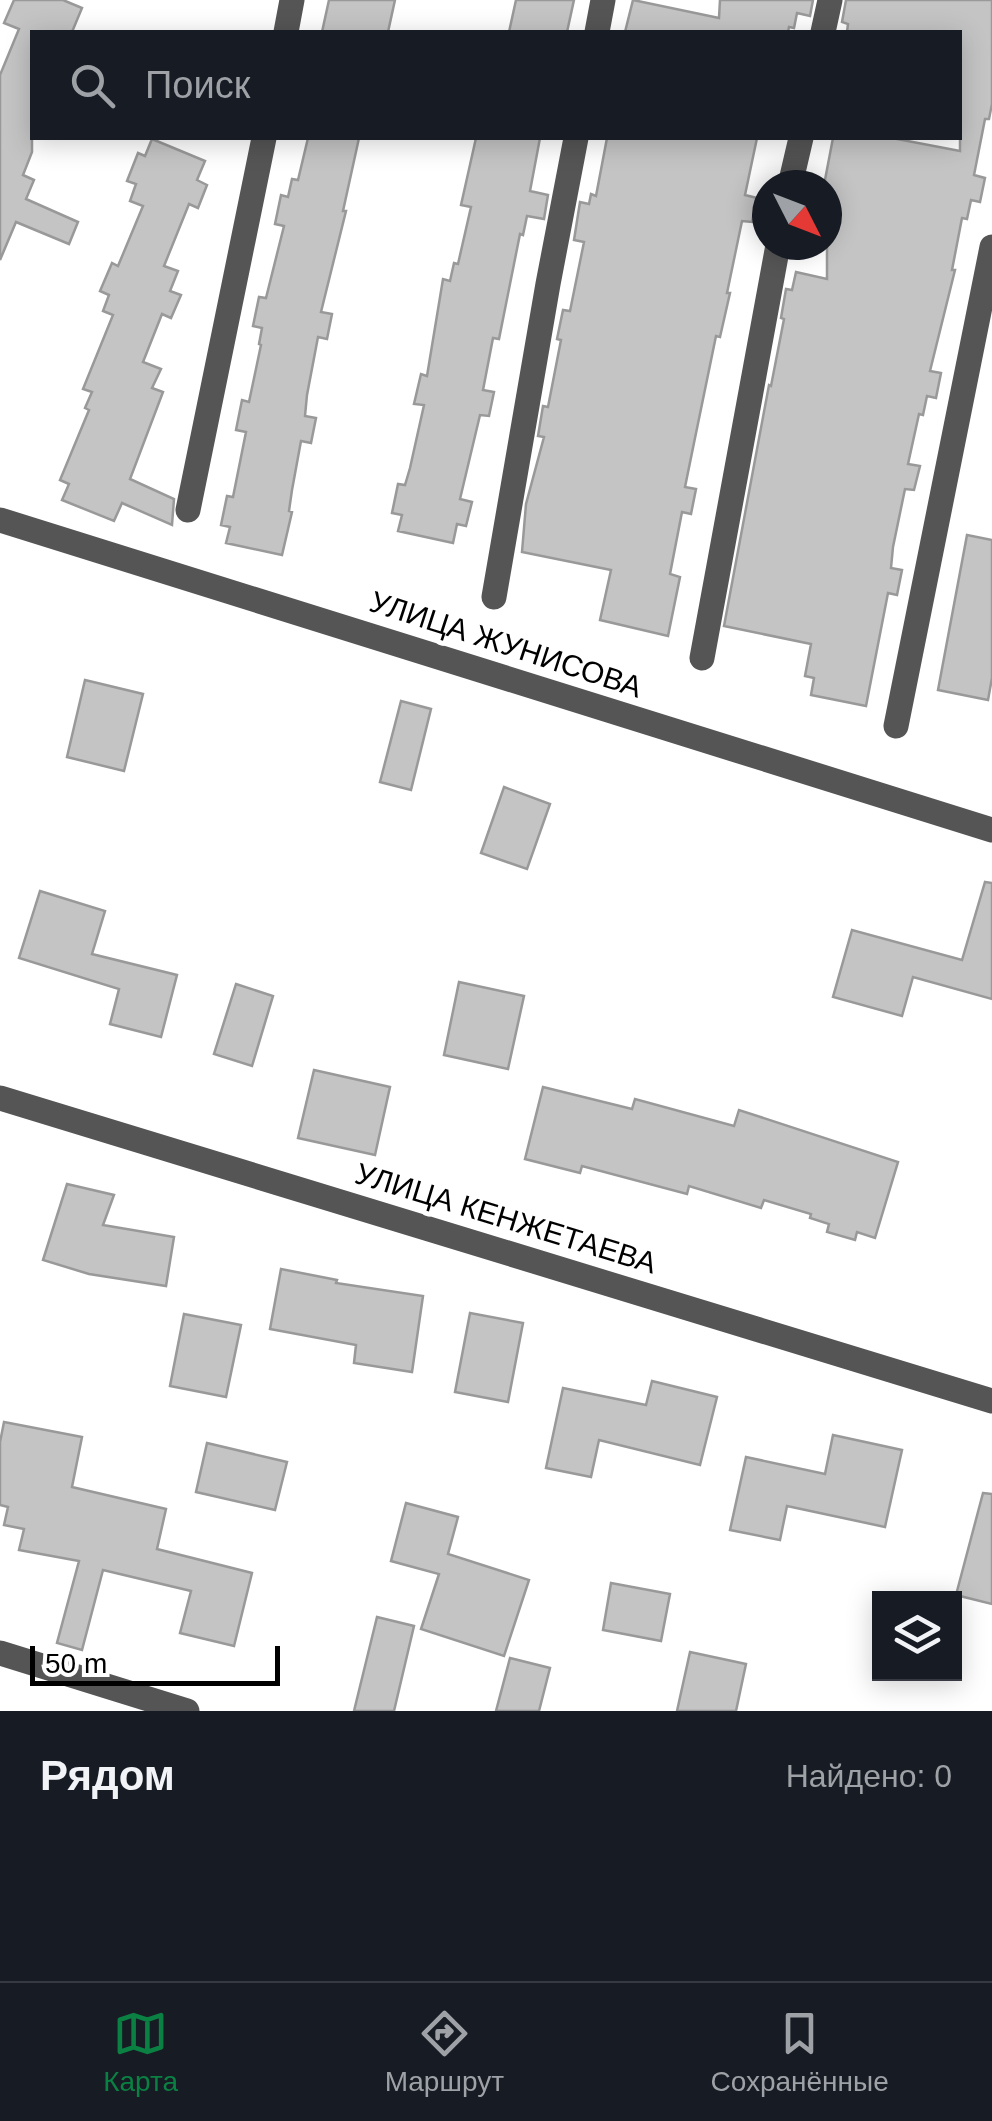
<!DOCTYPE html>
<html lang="ru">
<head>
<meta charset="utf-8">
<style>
	:root { --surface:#171b24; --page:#242831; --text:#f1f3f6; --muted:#9ea1a6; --line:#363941; --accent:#0b8043 }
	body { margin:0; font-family:Arial,sans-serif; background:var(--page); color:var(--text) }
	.controls { position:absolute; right:30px; bottom:30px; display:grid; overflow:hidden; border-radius:0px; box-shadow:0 5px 25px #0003 }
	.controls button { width:90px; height:90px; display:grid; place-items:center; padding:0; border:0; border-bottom:2px solid var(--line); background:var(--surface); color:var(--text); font:50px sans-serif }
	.compass { position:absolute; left:752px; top:170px; width:90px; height:90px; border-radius:50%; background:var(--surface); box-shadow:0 5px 25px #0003; rotate:132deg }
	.scale { position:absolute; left:30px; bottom:25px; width:250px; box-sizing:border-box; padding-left:10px; border:5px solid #000; border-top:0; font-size:28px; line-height:35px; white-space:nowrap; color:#000; -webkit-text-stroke:8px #fff; paint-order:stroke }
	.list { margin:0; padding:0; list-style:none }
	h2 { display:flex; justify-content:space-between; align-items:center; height:130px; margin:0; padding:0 40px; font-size:42px }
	h2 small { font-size:32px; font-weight:400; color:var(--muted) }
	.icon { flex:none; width:55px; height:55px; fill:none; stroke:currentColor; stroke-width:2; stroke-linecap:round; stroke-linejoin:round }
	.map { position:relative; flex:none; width:992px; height:1711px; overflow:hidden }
	.search { position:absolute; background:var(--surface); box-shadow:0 5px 25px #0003; left:30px; right:30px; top:30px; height:110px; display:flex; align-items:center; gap:25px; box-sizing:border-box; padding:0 35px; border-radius:0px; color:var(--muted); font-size:38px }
	.sheet { height:270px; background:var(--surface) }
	nav { display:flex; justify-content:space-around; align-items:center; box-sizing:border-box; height:140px; border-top:2px solid var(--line); background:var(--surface); font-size:28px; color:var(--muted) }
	nav a { display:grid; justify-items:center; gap:5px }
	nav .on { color:var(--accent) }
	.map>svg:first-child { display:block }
	.building { fill:#c4c4c4; stroke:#999; stroke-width:2.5 }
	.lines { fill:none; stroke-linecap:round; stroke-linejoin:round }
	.minor { stroke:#555; stroke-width:25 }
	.labels { text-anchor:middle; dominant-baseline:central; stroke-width:10; stroke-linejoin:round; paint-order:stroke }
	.street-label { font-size:30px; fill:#000; stroke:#fff }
</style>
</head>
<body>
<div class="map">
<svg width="992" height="1711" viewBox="0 0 992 1711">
	<rect width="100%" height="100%" fill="#fff"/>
	<g class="building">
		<path d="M14,0H63L82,8L72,32H32V152L23,175L34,180L26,199L78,222L69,244L16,222L0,260V75L19,29L4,23Z"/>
		<path d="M329,0H395L388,32H322Z"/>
		<path d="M516,0H574L567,32H509Z"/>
		<path d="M633,0L719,18L720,0H813L810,16L797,13L794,28L789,27L788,32H625Z"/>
		<path d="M846,0H992V104L989,119H985L974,175L985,178L980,202L971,200L967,219L962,218L952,270H955L930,371L941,373L936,398L927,396L923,415L919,414L908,464L920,466L914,490L905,489L893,547L891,568L902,570L897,595L888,593L866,706L811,695L814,678L805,676L811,644L724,626L769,385L771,386L784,319L781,318L786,289L792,290L796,272L827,279V185H824L833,138H892L960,151V32H847L848,24L842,22Z"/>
		<path d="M308,138H359L343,211H346L321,312L332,314L327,339L318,337L307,395L305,416L316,418L311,443L301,441L292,490L289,511L292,512L282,555L226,543L230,527L221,525L227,496L233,497L246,432L236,430L242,400L249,402L261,345L259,344L262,328L253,326L259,297L266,298L284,226L275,224L281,195L288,197L292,179L298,180Z"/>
		<path d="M476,138H540L530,191L548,195L544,219L527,216L523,235L520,234L499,339L493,338L483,390L494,392L489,416L480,415L460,499L472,502L466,526L457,524L453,543L398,531L402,515L392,513L398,484L405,485L410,468L424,405L414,404L421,374L427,376L443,279L450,281L454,263L458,264L471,207L461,205Z"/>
		<path d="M607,138H757L745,195L757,198L752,222L742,221L727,293H730L720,337L716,336L695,438L685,487L696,489L691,514L682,512L670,574L680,577L668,636L600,620L611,570L522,552L526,504L544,437L538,436L543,406L548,407L561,340L557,339L563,310L570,311L584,242L574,240L580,202L589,204L591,194L596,196Z"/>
		<path d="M152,139L205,161L197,180L207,185L198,208L189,204L164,266L178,271L170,291L181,295L171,318L162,314L143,362L161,369L152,388L163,392L130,479L174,499L172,525L122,503L114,521L62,500L69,484L60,480L89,410L85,408L92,392L83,389L113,315L103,311L109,295L100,291L112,263L118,266L143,206L130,201L136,184L127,181L138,153L145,156Z"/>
		<path d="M967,535L992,540V678L988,700L938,690Z"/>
		<path d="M85,680L143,694L124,771L67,757Z"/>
		<path d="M401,701L431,709L411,790L380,782Z"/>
		<path d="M504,787L550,804L527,869L481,853Z"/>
		<path d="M985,882L992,883V999L913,977L902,1016L833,997L852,930L962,960Z"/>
		<path d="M40,891L105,911L92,954L177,975L161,1037L110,1024L119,989L19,958Z"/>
		<path d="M459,982L524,996L508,1069L444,1055Z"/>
		<path d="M236,984L273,996L252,1066L214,1054Z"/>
		<path d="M314,1070L390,1087L375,1155L298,1138Z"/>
		<path d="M543,1087L632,1109L635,1099L734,1126L739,1110L898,1162L875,1238L857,1232L855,1240L827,1232L829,1224L810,1218L811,1214L764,1200L761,1208L689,1186L687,1194L582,1166L580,1173L525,1159Z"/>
		<path d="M67,1184L114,1195L103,1225L174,1237L166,1286L89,1274L43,1260Z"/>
		<path d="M281,1269L337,1280L336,1283L423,1296L412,1372L354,1363L356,1345L270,1329Z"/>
		<path d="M470,1313L523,1323L508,1402L455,1392Z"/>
		<path d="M184,1314L241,1325L226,1397L170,1386Z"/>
		<path d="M652,1381L717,1397L700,1465L599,1440L591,1477L546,1468L563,1388L646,1405Z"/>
		<path d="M4,1422L82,1437L72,1487L166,1509L157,1549L252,1573L234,1646L180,1633L191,1591L103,1570L82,1650L57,1643L79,1561L19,1550L24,1529L4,1525L8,1507L0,1505V1442Z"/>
		<path d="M833,1435L902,1450L885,1527L787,1506L780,1540L730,1530L746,1457L825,1474Z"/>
		<path d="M207,1443L287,1462L275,1510L196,1492Z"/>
		<path d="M983,1493L992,1494V1604L956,1595Z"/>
		<path d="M406,1503L458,1517L448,1554L529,1580L504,1656L421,1629L439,1574L391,1561Z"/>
		<path d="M611,1583L670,1594L661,1641L603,1630Z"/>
		<path d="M377,1617L414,1626L394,1711H354Z"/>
		<path d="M690,1652L746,1664L736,1711H677Z"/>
		<path d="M510,1658L550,1668L539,1711H496Z"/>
	</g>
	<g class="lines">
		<g class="minor">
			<path d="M286,32L292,0"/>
			<path d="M597,32L603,0"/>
			<path d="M823,32L830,0"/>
			<path d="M790,185L801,138"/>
			<path d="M188,510L264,138"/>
			<path d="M0,520L992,830"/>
			<path d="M494,597L548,284L576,138"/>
			<path d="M702,658L778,245"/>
			<path d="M896,726L992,247"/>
			<path d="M0,1098L992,1401"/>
			<path d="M0,1653L187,1711"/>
		</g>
	</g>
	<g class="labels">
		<g class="street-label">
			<text transform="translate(506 644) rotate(18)">УЛИЦА ЖУНИСОВА</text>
			<text transform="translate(506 1218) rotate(17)">УЛИЦА КЕНЖЕТАЕВА</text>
		</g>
	</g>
</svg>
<div class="controls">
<button><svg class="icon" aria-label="layers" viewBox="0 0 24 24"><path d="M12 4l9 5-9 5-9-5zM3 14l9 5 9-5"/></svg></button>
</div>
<svg class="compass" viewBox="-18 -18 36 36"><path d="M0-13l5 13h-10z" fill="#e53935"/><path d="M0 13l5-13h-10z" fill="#9ea1a6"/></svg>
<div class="scale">50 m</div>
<div class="search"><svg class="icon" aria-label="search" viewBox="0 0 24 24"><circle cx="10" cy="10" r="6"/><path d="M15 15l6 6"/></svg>Поиск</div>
</div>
<section class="sheet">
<h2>Рядом<small>Найдено: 0</small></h2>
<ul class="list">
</ul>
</section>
<nav>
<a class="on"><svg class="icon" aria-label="map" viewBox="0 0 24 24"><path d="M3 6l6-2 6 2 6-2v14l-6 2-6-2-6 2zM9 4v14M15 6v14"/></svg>Карта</a>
<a><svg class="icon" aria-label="directions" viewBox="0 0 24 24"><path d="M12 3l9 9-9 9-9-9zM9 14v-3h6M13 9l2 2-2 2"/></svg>Маршрут</a>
<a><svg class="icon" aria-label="saved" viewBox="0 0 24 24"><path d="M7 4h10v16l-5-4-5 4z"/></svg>Сохранённые</a>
</nav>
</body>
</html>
